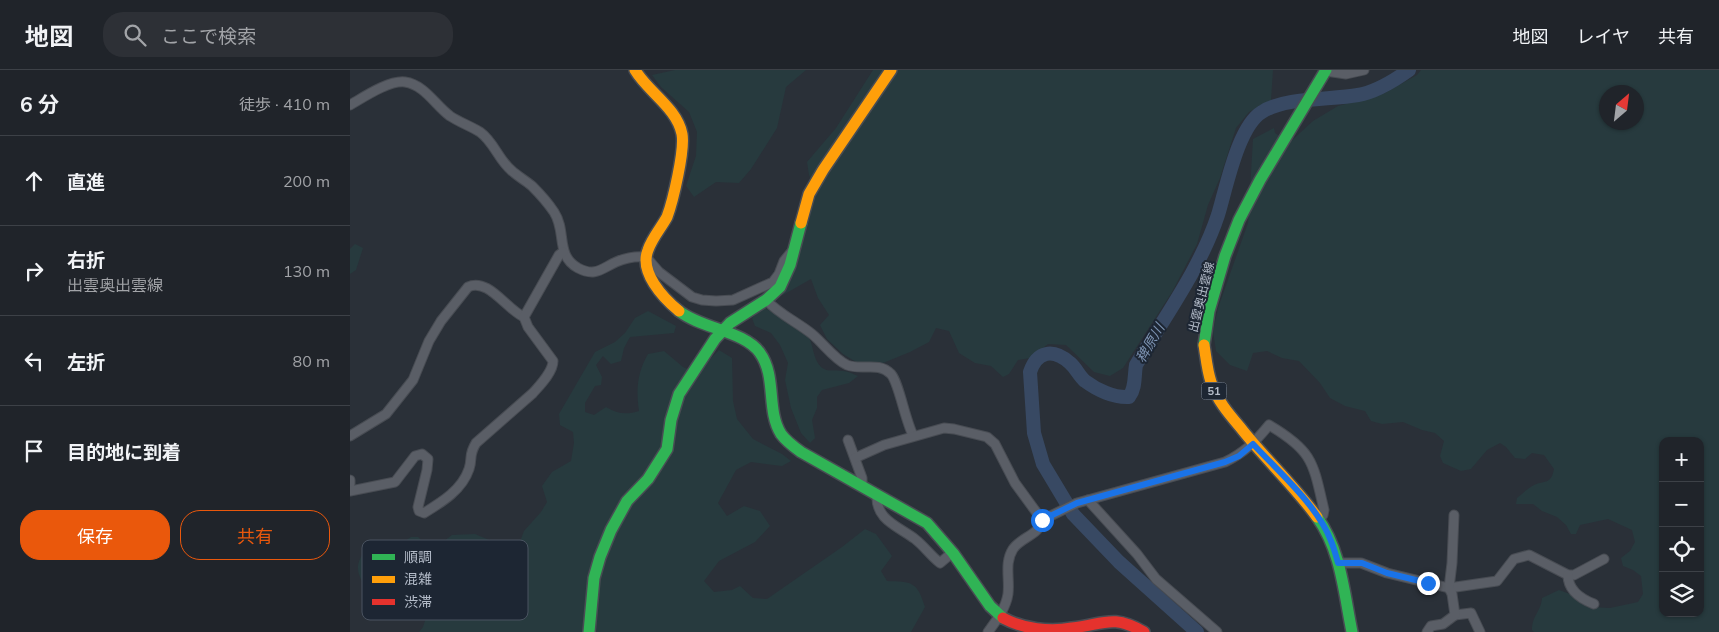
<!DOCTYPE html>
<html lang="ja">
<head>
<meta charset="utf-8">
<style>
	:root { --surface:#20242a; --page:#2d3036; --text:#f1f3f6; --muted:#a2a4a8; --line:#3d4147; --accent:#ea580c }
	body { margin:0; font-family:Mulish,"Noto Sans JP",sans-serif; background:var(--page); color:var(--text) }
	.controls { position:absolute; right:15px; bottom:15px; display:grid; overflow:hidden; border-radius:10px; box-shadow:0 1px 4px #0004 }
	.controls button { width:45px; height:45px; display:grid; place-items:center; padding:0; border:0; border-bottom:1px solid var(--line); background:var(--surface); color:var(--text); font:25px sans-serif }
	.compass { position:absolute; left:1249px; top:15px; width:45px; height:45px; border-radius:50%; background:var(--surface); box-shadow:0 1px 4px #0004; rotate:28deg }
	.stop { position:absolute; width:15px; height:15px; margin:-11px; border:4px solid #1a73e8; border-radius:50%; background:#fff }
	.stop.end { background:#1a73e8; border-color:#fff; box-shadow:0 1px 5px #0008 }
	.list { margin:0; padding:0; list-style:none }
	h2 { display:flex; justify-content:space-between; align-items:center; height:65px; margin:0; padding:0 20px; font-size:21px }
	h2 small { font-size:16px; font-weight:400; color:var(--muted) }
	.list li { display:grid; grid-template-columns:32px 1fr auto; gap:15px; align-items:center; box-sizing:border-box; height:90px; padding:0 20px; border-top:1px solid var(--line) }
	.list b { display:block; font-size:19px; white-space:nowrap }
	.list p { margin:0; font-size:16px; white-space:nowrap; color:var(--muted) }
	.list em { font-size:16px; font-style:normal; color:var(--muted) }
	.actions { display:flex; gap:10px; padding:15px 20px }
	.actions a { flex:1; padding:11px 0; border:1px solid var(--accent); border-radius:20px; text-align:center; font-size:18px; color:var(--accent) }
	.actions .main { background:var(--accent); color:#fff }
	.icon { flex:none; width:28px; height:28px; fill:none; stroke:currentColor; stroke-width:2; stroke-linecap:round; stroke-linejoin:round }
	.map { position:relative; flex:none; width:1369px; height:562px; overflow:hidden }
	header { display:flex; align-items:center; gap:30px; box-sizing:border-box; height:70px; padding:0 25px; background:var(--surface); border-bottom:1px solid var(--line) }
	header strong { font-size:24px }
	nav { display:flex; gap:28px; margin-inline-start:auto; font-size:18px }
	.search { width:350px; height:45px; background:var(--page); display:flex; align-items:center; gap:12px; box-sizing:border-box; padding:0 18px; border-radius:20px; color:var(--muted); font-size:19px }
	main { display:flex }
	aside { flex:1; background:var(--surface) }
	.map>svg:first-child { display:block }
	.green { fill:#273a3e; fill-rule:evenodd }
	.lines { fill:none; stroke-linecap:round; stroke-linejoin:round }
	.river { stroke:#384963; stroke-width:14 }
	.street-casing { stroke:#484c53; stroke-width:11 }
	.fast-casing { stroke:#484c53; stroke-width:14 }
	.slow-casing { stroke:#484c53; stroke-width:14 }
	.jam-casing { stroke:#484c53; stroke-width:14 }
	.street { stroke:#5a5e66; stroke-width:9 }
	.fast { stroke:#30b455; stroke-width:11 }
	.slow { stroke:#ff9f0a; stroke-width:11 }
	.jam { stroke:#e5322d; stroke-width:11 }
	.route { stroke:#1a73e8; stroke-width:6 }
	.labels { text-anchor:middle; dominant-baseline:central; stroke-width:4; stroke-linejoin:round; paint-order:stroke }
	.shield { fill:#1d2633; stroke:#878f9c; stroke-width:1 }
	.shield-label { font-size:11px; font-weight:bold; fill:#b4bcc9 }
	.street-label { font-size:12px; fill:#b4bcc9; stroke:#1d2633 }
	.water-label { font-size:14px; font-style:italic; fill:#7c92b1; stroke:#1d2633 }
	.key { fill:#1d2633; stroke:#4a5360; stroke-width:1 }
	.key-label { font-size:14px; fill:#b4bcc9 }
</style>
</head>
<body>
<header>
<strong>地図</strong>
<div class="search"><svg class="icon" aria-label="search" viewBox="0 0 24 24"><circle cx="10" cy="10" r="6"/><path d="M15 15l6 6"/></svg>ここで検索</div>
<nav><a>地図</a><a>レイヤ</a><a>共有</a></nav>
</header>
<main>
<aside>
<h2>6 分<small>徒歩 · 410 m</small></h2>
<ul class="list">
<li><svg class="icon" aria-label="ahead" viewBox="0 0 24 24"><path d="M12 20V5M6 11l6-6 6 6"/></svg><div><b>直進</b></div><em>200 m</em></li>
<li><svg class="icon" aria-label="right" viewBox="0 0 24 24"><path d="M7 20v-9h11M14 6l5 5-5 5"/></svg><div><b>右折</b><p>出雲奥出雲線</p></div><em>130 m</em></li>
<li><svg class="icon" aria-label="left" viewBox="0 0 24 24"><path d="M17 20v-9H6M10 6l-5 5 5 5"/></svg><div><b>左折</b></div><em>80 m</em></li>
<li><svg class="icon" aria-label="arrive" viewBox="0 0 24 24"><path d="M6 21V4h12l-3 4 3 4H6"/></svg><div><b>目的地に到着</b></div></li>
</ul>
<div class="actions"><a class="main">保存</a><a>共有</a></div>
</aside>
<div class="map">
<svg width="1369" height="562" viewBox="0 0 1369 562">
	<rect width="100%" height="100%" fill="#2a3038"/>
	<g class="green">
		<path d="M325,0H456L436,17L427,58L401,99L389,113L366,112L344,127L336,116L346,86L347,62L339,42L311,17L302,5Z"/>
		<path d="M523,0H923L921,30L899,42L886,58L870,108L858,135L847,174L822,222L773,298L760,306L744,302L716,275L698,274L680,288L668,290L659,304L653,307L641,296L625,293L609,283L599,261L586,258L579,272L560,282L533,293L506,292L493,284L477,269L470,255L479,245L468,228L461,209L433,225L429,222L466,119L459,105L457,92L486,58Z"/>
		<path d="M1071,0H1369V562H1184L1182,560C1182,545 1191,542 1192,528L1209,520L1220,524L1237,537L1260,538L1288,532L1293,524L1291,506L1283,500L1273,496L1271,488L1280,481L1285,472L1282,460L1258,449L1230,455L1226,464H1221L1216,455L1207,447L1192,441L1183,434H1166L1167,428C1172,424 1178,418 1184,415C1195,410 1201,415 1204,399L1194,385L1182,383L1175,389L1165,388L1156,377L1150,373L1137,380L1121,399L1111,401L1093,393L1090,386L1094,371L1085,363L1072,360L1053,352L1032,354L1021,351L1015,341L995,336L980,328L970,313L949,291L932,288L917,281L903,283L897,301L880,295L866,281L863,261L868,238L898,153L903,69L924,58L925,63L939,73L963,51L988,36L1033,24L1067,5ZM1256,22H1286V52H1256ZM1313,371H1350V543H1313Z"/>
		<path d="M5,174L13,178L6,200L0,204V179Z"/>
		<path d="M413,237C427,245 447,251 457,264C464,274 462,288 471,297C478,303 485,299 493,301C498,301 503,304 508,306L499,313L472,320L467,327V338L462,350L465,368L460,373L451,363L441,338L435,310L438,293L430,275L421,263L405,256L402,248Z"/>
		<path d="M298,241L326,256L324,263L280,267L274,278L271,291L261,294L253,286L246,295L252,307L251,315L245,316L235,333V342L244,345L256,337C267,344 277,345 289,341C286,320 287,303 298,284L314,281L333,297L348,304L359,290L369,280L382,288L383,331L387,349L403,369L432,384L441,391L432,396L401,392L386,400L368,433L377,446L394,436L410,441L420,456L405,472L369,491L354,511L364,522L382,520L390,516L403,528L417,529L492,477L515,459L526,464L542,486L531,501L537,511C562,512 567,511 575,537L561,562H69L73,557L80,536V527L72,518L70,507L48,494L33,501L26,520L14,516C7,501 5,496 14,482L41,480L61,467H68L76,475L93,472L102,465L125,464L144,472L157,489L168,477L174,461L191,442L197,432L192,416L202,402L221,391L224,373L223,362L210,355L209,344L245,282L265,272L275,263L285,248Z"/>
	</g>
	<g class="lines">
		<path class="river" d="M847,562L769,492L723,444L693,394L684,363L680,302C687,281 703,278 720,293C726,298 729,306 735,311C747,320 764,328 779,327C786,318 784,306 786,295C815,246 850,199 868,145C876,119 888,56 912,42C935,27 981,30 1008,25C1026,22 1045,10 1059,0"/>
		<defs>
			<g id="street">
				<path d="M976,1L996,4L1014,0"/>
				<path d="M0,35C14,27 39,10 55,12C75,15 85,35 100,46C109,52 120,56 130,62C144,72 148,89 161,100C167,106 175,110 182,116C189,123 198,133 204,142C217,162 205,185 228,198C245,207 251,199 266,192C275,188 286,186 296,187L309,202L342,227L352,230L366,231L383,230L423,212L429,204L434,191L443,180"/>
				<path d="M416,230C429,244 447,252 462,264C473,273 484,289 497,295C512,301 528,291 541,304C549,313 555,350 563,365"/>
				<path d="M0,366L36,344L63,310L79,271L91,251L118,217C138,207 157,240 174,247"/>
				<path d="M498,370L512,408V416"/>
				<path d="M505,388L534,375L594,358L604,359L637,367L645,374L665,413L692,450"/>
				<path d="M0,410V414"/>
				<path d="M0,421L45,412L65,386L72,384L78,389L77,400L68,437L69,441L74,443C92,432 112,420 119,399C123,387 118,386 126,373L183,323C190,315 203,302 203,291L178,257L174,247L209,185L213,182"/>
				<path d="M527,424C525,450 548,456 565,469C574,476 581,486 590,493L603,482"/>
				<path d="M738,430L787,484L806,509L867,562"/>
				<path d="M988,493H1011L1037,503L1099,518L1147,511L1164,489L1179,485L1218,505H1224L1254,489"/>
				<path d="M1218,505C1218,520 1231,529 1244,534"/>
				<path d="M1105,545L1121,543L1130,562"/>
				<path d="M638,562C646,551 656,538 658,524C660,509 654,493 663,479C671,467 690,465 692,450L727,433L875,392C894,383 906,371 919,355C963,381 963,392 974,440L973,445L969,449"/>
				<path d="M1077,562L1081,556L1093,554L1105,545L1102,524L1099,518L1102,493L1104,445"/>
			</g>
			<g id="fast">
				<path d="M329,241C352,259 395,261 410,283C427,307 416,340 431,364C436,371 444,377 451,382L577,453L603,483L640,536L653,548"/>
				<path d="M854,275L859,241L875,186L889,150L910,110L976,0"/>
				<path d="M967,447C991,480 994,523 1002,562"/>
				<path d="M239,562L244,508L250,487L261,460L277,431L298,409L317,379L321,350L329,324L365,269L380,253L416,230L430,217L440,195L451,153"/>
			</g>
			<g id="slow">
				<path d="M285,0C298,22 327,38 332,64C335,80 323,131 317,147C311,158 302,168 298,180C289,202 313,228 329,241"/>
				<path d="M451,153L459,124L473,100L541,0"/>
				<path d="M854,275C856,287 857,300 861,312C867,330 878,343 890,357C914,388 944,415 967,447"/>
			</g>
			<path id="jam" d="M653,548C673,559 700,562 722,558C755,554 762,544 794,562"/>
		</defs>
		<use href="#street" class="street-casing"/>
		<use href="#fast" class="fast-casing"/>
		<use href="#slow" class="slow-casing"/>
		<use href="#jam" class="jam-casing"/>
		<use href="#street" class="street"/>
		<use href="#fast" class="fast"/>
		<use href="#slow" class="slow"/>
		<use href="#jam" class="jam"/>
	</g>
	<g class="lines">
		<path class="route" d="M692,450L727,433L875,392L889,386L903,374C928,401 968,436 981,471C984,478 986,486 988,493H1012L1037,503L1078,513"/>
	</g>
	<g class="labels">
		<rect class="shield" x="851.5" y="312.5" width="25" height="17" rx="4"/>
		<g class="shield-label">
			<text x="864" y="321">51</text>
		</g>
		<g class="street-label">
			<text transform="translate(851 227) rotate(-76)">出雲奥出雲線</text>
		</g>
		<g class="water-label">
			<text transform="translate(800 273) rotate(-60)">稗原川</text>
		</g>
	</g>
	<rect x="12" y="470" width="166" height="80" rx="8" class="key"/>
	<rect x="22" y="484" width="23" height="6" fill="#30b455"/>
	<rect x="22" y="506" width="23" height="7" fill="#ff9f0a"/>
	<rect x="22" y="529" width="23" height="6" fill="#e5322d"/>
	<g class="key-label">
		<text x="54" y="492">順調</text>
		<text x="54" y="514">混雑</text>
		<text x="54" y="537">渋滞</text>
	</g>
</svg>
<div class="controls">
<button>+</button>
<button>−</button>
<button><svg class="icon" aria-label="locate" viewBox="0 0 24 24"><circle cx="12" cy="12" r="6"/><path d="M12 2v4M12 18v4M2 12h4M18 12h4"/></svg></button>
<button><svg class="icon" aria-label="layers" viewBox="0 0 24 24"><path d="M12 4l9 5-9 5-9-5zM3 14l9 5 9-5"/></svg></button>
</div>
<svg class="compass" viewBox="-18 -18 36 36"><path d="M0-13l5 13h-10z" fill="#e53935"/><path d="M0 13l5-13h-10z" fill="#a2a4a8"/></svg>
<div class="stop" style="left:692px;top:450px"></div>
<div class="stop end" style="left:1078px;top:513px"></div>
</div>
</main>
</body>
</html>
